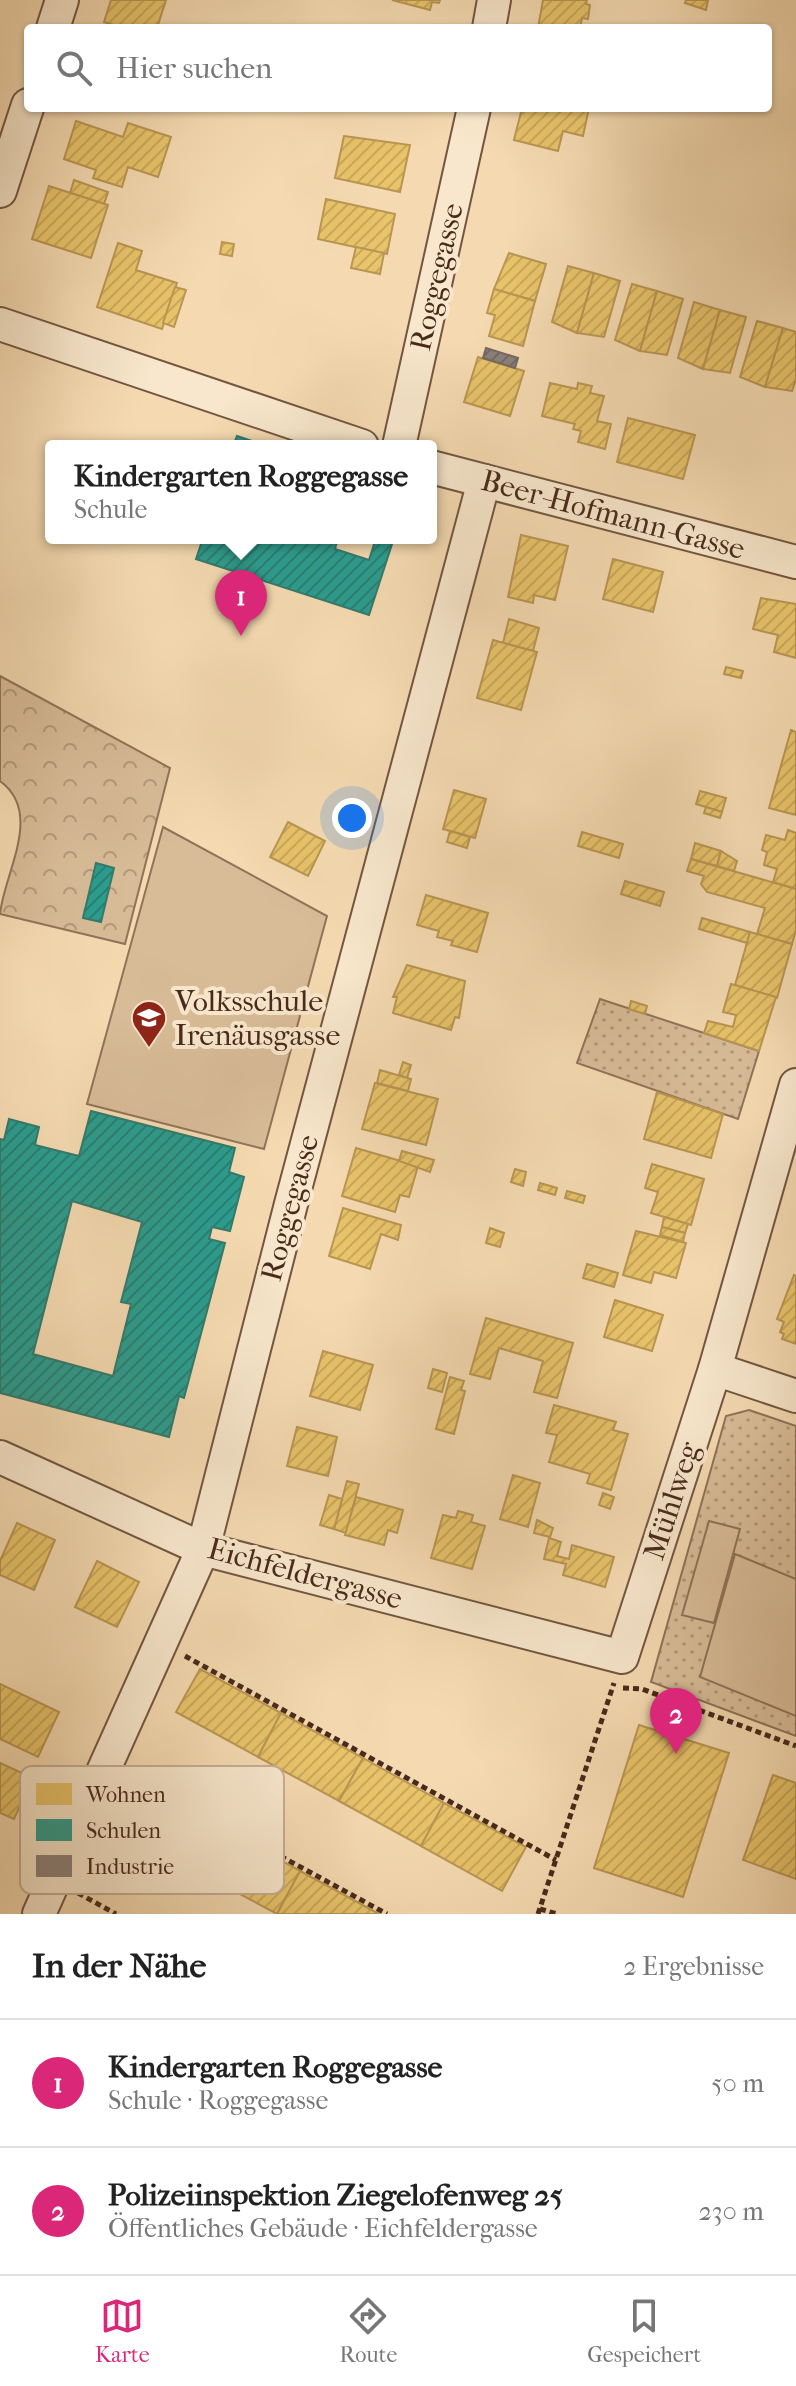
<!DOCTYPE html>
<html lang="de">
<head>
<meta charset="utf-8">
<style>
	:root { --surface:#fff; --page:#f6f6f6; --text:#222; --muted:#767676; --line:#e0e0e0; --accent:#db2777 }
	body { margin:0; font-family:"IM FELL French Canon",serif; background:var(--page); color:var(--text) }
	.you { position:absolute; left:352px; top:818px; width:28px; height:28px; margin:-20px; border:6px solid #fff; border-radius:50%; background:#1a73e8; box-shadow:0 0 0 12px #1a73e833 }
	.badge { display:grid; place-items:center; width:52px; height:52px; border-radius:50%; background:var(--accent); color:#fff; font-size:26px; font-weight:700 }
	.pin { position:absolute; translate:-50% -66px; filter:drop-shadow(0 2px 4px #0008) }
	.pin::after { content:''; position:absolute; top:42px; width:28px; height:24px; background:inherit; clip-path:polygon(0 0,100% 0,50% 100%) }
	.popup { position:absolute; left:45px; top:440px; width:392px; height:104px; box-sizing:border-box; display:grid; place-content:center; border-radius:8px; background:var(--surface); filter:drop-shadow(0 2px 6px #0005); font-size:26px; white-space:nowrap; color:var(--muted) }
	.popup b { font-size:30px; color:var(--text) }
	.popup::after { content:''; position:absolute; left:50%; top:100%; margin-left:-16px; border:16px solid transparent; border-top-color:var(--surface) }
	.list { margin:0; padding:0; list-style:none }
	h2 { display:flex; justify-content:space-between; align-items:center; height:104px; margin:0; padding:0 32px; font-size:34px }
	h2 small { font-size:26px; font-weight:400; color:var(--muted) }
	.list li { display:grid; grid-template-columns:52px 1fr auto; gap:24px; align-items:center; box-sizing:border-box; height:128px; padding:0 32px; border-top:2px solid var(--line) }
	.list b { display:block; font-size:30px; white-space:nowrap }
	.list p { margin:0; font-size:26px; white-space:nowrap; color:var(--muted) }
	.list em { font-size:26px; font-style:normal; color:var(--muted) }
	.icon { flex:none; width:44px; height:44px; fill:none; stroke:currentColor; stroke-width:2; stroke-linecap:round; stroke-linejoin:round }
	.map { position:relative; flex:none; width:796px; height:1914px; overflow:hidden }
	.search { position:absolute; background:var(--surface); box-shadow:0 2px 6px #0004; left:24px; right:24px; top:24px; height:88px; display:flex; align-items:center; gap:20px; box-sizing:border-box; padding:0 28px; border-radius:8px; color:var(--muted); font-size:30px }
	.sheet { height:360px; background:var(--surface) }
	nav { display:flex; justify-content:space-around; align-items:center; box-sizing:border-box; height:112px; border-top:2px solid var(--line); background:var(--surface); font-size:22px; color:var(--muted) }
	nav a { display:grid; justify-items:center; gap:4px }
	nav .on { color:var(--accent) }
	.map>svg:first-child { display:block }
	.grass { fill:url(#grass-dots); stroke:#90735a; stroke-width:2 }
	.park { fill:url(#park-crowns); stroke:#90735a; stroke-width:2 }
	.pitch { fill:#d8bc98; stroke:#90735a; stroke-width:2 }
	.homes { fill:url(#homes-hatch); stroke:#b99653; stroke-width:2 }
	.schools { fill:url(#schools-hatch); stroke:#337a6c; stroke-width:2; fill-rule:evenodd }
	.industry { fill:url(#industry-hatch); stroke:#76675f; stroke-width:2 }
	.lines { fill:none; stroke-linecap:round; stroke-linejoin:round }
	.minor-casing { stroke:#735641; stroke-width:36 }
	.path { stroke:#482a1c; stroke-width:5; stroke-dasharray:6 4; stroke-linecap:butt }
	.minor { stroke:#f8e7cc; stroke-width:32 }
	.labels { text-anchor:middle; dominant-baseline:central; stroke-width:8; stroke-linejoin:round; paint-order:stroke }
	.street-label { font-size:30px; fill:#482a1c; stroke:#f8e7cc }
	.poi-label { font-size:30px; fill:#482a1c; stroke:#f8e7cc; text-anchor:start }
	.key { fill:#f8e7cc; stroke:#c3ae97; stroke-width:2 }
	.key-label { font-size:22px; fill:#482a1c }
</style>
</head>
<body>
<div class="map">
<svg width="796" height="1914" viewBox="0 0 796 1914">
	<defs>
		<pattern id="grass-dots" width="8" height="8" patternUnits="userSpaceOnUse" patternTransform="scale(2)"><rect width="8" height="8" fill="#d8bc98"/><path d="M2 2h.1M6 6h.1" fill="none" stroke="#b1997b" stroke-width="1.8" stroke-linecap="round"/></pattern>
		<pattern id="park-crowns" width="20" height="18" patternUnits="userSpaceOnUse" patternTransform="scale(2)"><rect width="20" height="18" fill="#d8bc98"/><path d="M2 6a3 3 0 1 1 6 0M12 15a3 3 0 1 1 6 0" fill="none" stroke="#b1997b"/></pattern>
		<pattern id="homes-hatch" width="6" height="6" patternUnits="userSpaceOnUse" patternTransform="scale(2)"><rect width="6" height="6" fill="#e9c46a"/><path d="M-1 1l2-2M0 6l6-6M5 7l2-2" fill="none" stroke="#c9a95b"/></pattern>
		<pattern id="schools-hatch" width="6" height="6" patternUnits="userSpaceOnUse" patternTransform="scale(2)"><rect width="6" height="6" fill="#2a9d8f"/><path d="M-1 1l2-2M0 6l6-6M5 7l2-2" fill="none" stroke="#268074"/></pattern>
		<pattern id="industry-hatch" width="6" height="6" patternUnits="userSpaceOnUse" patternTransform="scale(2)"><rect width="6" height="6" fill="#8a817c"/><path d="M-1 1l2-2M0 6l6-6M5 7l2-2" fill="none" stroke="#736a65"/></pattern>
	</defs>
	<rect width="100%" height="100%" fill="#f5dab1"/>
	<filter id="stains"><feTurbulence type="fractalNoise" baseFrequency=".0025" numOctaves="4"/><feColorMatrix values="0 0 0 0 .2 0 0 0 0 .09 0 0 0 0 .02 0 0 0 .5 -.17"/></filter>
	<radialGradient id="worn" r=".72"><stop offset=".6" stop-color="#630" stop-opacity="0"/><stop offset="1" stop-color="#630" stop-opacity=".3"/></radialGradient>
	<g class="grass">
		<path d="M600,999L759,1051L738,1119L577,1063Z"/>
		<path d="M749,1410L796,1426V1736L651,1682L726,1416Z"/>
	</g>
	<path class="park" d="M0,676L170,768L125,944L0,914C4,873 44,813 0,781Z"/>
	<g class="pitch">
		<path d="M163,827L327,916L264,1149L87,1104Z"/>
		<path d="M709,1521L740,1529L714,1623L682,1615Z"/>
		<path d="M735,1554L796,1579V1716L700,1677Z"/>
	</g>
	<g class="homes">
		<path d="M111,0H166L157,28H123L104,22Z"/>
		<path d="M392,0H440L439,3L432,2L430,10Z"/>
		<path d="M543,0H587L586,4L590,5L588,19L582,18L580,28H538Z"/>
		<path d="M686,0H708L706,10L685,3Z"/>
		<path d="M522,108H589L583,136L563,131L558,151L514,140Z"/>
		<path d="M76,121L123,137L128,123L171,137L158,177L128,167L122,187L93,178L96,170L64,159Z"/>
		<path d="M344,136L410,145L400,192L335,178Z"/>
		<path d="M74,180L108,192L104,204L70,193Z"/>
		<path d="M49,186L108,205L91,258L32,239Z"/>
		<path d="M326,199L395,214L387,254L318,239Z"/>
		<path d="M222,242L234,244L232,256L220,254Z"/>
		<path d="M118,243L142,251L136,270L177,283L162,329L97,307Z"/>
		<path d="M356,247L384,253L380,274L351,268Z"/>
		<path d="M509,253L546,264L535,301L494,289Z"/>
		<path d="M568,266L594,273L577,333L552,322Z"/>
		<path d="M594,273L620,281L604,337L577,333Z"/>
		<path d="M632,284L657,291L640,351L615,340Z"/>
		<path d="M175,287L186,290L174,327L163,323Z"/>
		<path d="M494,289L535,301L523,346L489,336L495,315L487,313Z"/>
		<path d="M657,291L683,299L667,355L640,351Z"/>
		<path d="M694,302L720,310L703,369L678,358Z"/>
		<path d="M720,310L746,317L730,373L703,369Z"/>
		<path d="M757,321L783,328L765,387L740,377Z"/>
		<path d="M783,328L796,332V379L792,391L765,387Z"/>
		<path d="M478,357L524,371L510,416L464,402Z"/>
		<path d="M550,383L577,389L578,383L592,386L590,393L604,396L597,421L611,424L605,449L578,442L581,431L573,429L575,424L542,416Z"/>
		<path d="M628,418L695,435L683,479L617,462Z"/>
		<path d="M521,535L568,546L555,600L534,595L533,603L508,597Z"/>
		<path d="M613,559L663,572L653,612L603,599Z"/>
		<path d="M761,598L796,604V658L774,652L778,635L753,629Z"/>
		<path d="M509,619L539,628L533,651L503,643Z"/>
		<path d="M493,640L537,652L521,710L477,698Z"/>
		<path d="M726,667L743,671L741,678L724,674Z"/>
		<path d="M791,730L796,732V815L769,808Z"/>
		<path d="M454,790L486,799L475,838L443,829Z"/>
		<path d="M700,791L726,798L722,812L696,804Z"/>
		<path d="M706,807L722,812L720,818L704,813Z"/>
		<path d="M288,822L325,841L308,876L270,857Z"/>
		<path d="M788,830L796,833V889L773,882L777,869L764,865L767,852L762,850L766,835L785,840Z"/>
		<path d="M450,831L470,837L467,848L447,842Z"/>
		<path d="M582,832L623,844L619,858L578,846Z"/>
		<path d="M695,843L721,851L717,866L691,859Z"/>
		<path d="M721,851L737,861L734,871L717,866Z"/>
		<path d="M691,859L796,889V930L792,944L757,934L765,908L707,892L701,884L704,876L687,871Z"/>
		<path d="M625,881L664,892L660,906L621,894Z"/>
		<path d="M426,895L488,913L477,952L451,945L453,941L437,937L439,931L417,925Z"/>
		<path d="M702,918L750,932L747,943L699,929Z"/>
		<path d="M750,932L792,944L777,998L735,985Z"/>
		<path d="M407,965L465,981L459,1018L455,1017L451,1030L393,1013L397,997H393Z"/>
		<path d="M731,984L776,997L759,1051L704,1033L708,1021L733,1027L736,1015L723,1012Z"/>
		<path d="M631,1001L647,1006L645,1014L629,1009Z"/>
		<path d="M403,1062L411,1065L407,1078L399,1075Z"/>
		<path d="M380,1070L411,1079L408,1091L377,1083Z"/>
		<path d="M375,1083L438,1099L426,1145L362,1129Z"/>
		<path d="M657,1092L723,1114L711,1158L644,1139Z"/>
		<path d="M356,1148L418,1166L409,1197L400,1195L395,1212L342,1196Z"/>
		<path d="M402,1151L434,1160L430,1172L399,1161Z"/>
		<path d="M652,1164L704,1179L691,1225L651,1213L658,1192L645,1188Z"/>
		<path d="M515,1169L526,1172L523,1186L511,1182Z"/>
		<path d="M540,1183L557,1188L555,1195L538,1190Z"/>
		<path d="M567,1191L585,1196L583,1203L565,1198Z"/>
		<path d="M343,1208L401,1225L398,1240L381,1234L370,1269L329,1256Z"/>
		<path d="M664,1217L688,1224L685,1233L662,1227Z"/>
		<path d="M662,1227L685,1233L683,1242L660,1235Z"/>
		<path d="M490,1228L504,1233L500,1247L486,1243Z"/>
		<path d="M636,1231L686,1243L676,1278L654,1272L651,1283L623,1275Z"/>
		<path d="M587,1264L618,1273L614,1287L583,1278Z"/>
		<path d="M794,1275L796,1276V1344L782,1339L784,1334L780,1332L784,1322L777,1319Z"/>
		<path d="M615,1300L663,1315L652,1351L604,1337Z"/>
		<path d="M486,1318L573,1343L557,1398L534,1392L543,1361L499,1348L490,1379L470,1374Z"/>
		<path d="M323,1351L373,1365L360,1410L310,1396Z"/>
		<path d="M433,1369L447,1373L442,1392L428,1388Z"/>
		<path d="M450,1377L464,1381L461,1390L465,1391L454,1434L436,1429Z"/>
		<path d="M554,1405L616,1422L613,1430L628,1434L611,1490L587,1483L590,1474L549,1462L557,1435L546,1433Z"/>
		<path d="M297,1427L337,1437L328,1476L287,1466Z"/>
		<path d="M513,1475L540,1483L528,1527L500,1519Z"/>
		<path d="M347,1481L359,1484L346,1533L334,1529Z"/>
		<path d="M603,1493L614,1497L610,1509L599,1505Z"/>
		<path d="M329,1495L342,1499L334,1529L320,1525Z"/>
		<path d="M356,1497L403,1510L397,1533L388,1530L384,1545L345,1535Z"/>
		<path d="M458,1511L473,1515L471,1522L485,1526L472,1569L431,1558L443,1515L456,1518Z"/>
		<path d="M537,1520L553,1528L550,1537L534,1533Z"/>
		<path d="M17,1523L55,1540L34,1590L0,1575V1561Z"/>
		<path d="M549,1538L561,1542L557,1556L569,1559L572,1545L614,1557L605,1587L563,1575L566,1564L544,1559Z"/>
		<path d="M97,1561L139,1582L117,1627L75,1607Z"/>
		<path d="M200,1669L281,1713L258,1757L176,1712Z"/>
		<path d="M0,1684L59,1712L38,1757L0,1739Z"/>
		<path d="M281,1713L363,1758L339,1801L258,1757Z"/>
		<path d="M639,1725L729,1753L683,1897L594,1868Z"/>
		<path d="M363,1758L444,1803L421,1846L339,1801Z"/>
		<path d="M0,1763L33,1778L14,1819L0,1813Z"/>
		<path d="M773,1775L796,1783V1879L743,1860Z"/>
		<path d="M137,1782L219,1826L195,1870L113,1825Z"/>
		<path d="M444,1803L526,1847L502,1891L421,1846Z"/>
		<path d="M219,1826L300,1871L277,1914L195,1870Z"/>
		<path d="M300,1871L337,1891L379,1914H277Z"/>
	</g>
	<g class="schools">
		<path d="M237,436L267,446H233Z"/>
		<path d="M203,538H338L335,549L369,560L376,538H394L369,615L196,559Z"/>
		<path d="M96,863L114,868L101,922L83,918Z"/>
		<path d="M91,1111L235,1148L229,1172L244,1177L230,1231L212,1227L209,1239L225,1243L184,1398L179,1396L169,1437L0,1393V1139L4,1140L9,1119L39,1127L35,1145L79,1156ZM72,1201L142,1222L121,1302L131,1304L113,1376L33,1354Z"/>
	</g>
	<path class="industry" d="M486,348L518,358L515,368L483,358Z"/>
	<g class="lines">
		<defs>
			<g id="minor">
				<path d="M53,28L62,0"/>
				<path d="M489,28L494,0"/>
				<path d="M0,191L28,105"/>
				<path d="M0,324L362,446"/>
				<path d="M399,446L474,108"/>
				<path d="M431,467L796,562"/>
				<path d="M715,1369L796,1396"/>
				<path d="M0,1457L203,1549L622,1657L715,1369L796,1085"/>
				<path d="M39,1914L203,1549L291,1204L484,481"/>
			</g>
		</defs>
		<use href="#minor" class="minor-casing"/>
		<g class="path">
			<path d="M185,1656L556,1860"/>
			<path d="M623,1688L642,1689L796,1746"/>
			<path d="M131,1775L387,1914"/>
			<path d="M78,1893L116,1914"/>
			<path d="M540,1909L557,1914"/>
			<path d="M538,1914L614,1683"/>
		</g>
		<use href="#minor" class="minor"/>
	</g>
	<defs>
		<symbol id="school-pin" viewBox="-11 -11 22 30"><path d="M0 17L-7.5 6A9.5 9.5 0 1 1 7.5 6Z" fill="#8f2418" stroke="#f8e7cc"/><path d="M0-5L7-2L0 1L-7-2ZM-4 1L0 2.5L4 1V4Q0 6-4 4Z" fill="#fff"/></symbol>
	</defs>
	<g fill-rule="evenodd">
		<use href="#school-pin" x="129" y="998" width="40" height="54"/>
	</g>
	<g class="labels">
		<g class="street-label">
			<text transform="translate(437 277) rotate(-77)">Roggegasse</text>
			<text transform="translate(613 515) rotate(15)">Beer-Hofmann-Gasse</text>
			<text transform="translate(290 1208) rotate(-75)">Roggegasse</text>
			<text transform="translate(672 1501) rotate(-72)">Mühlweg</text>
			<text transform="translate(305 1574) rotate(15)">Eichfeldergasse</text>
		</g>
		<g class="poi-label">
			<text x="175" y="1001">Volksschule<tspan x="175" dy="34">Irenäusgasse</tspan></text>
		</g>
	</g>
	<rect x="20" y="1766" width="264" height="128" rx="12" class="key"/>
	<rect x="36" y="1783" width="36" height="22" fill="#e9c46a"/>
	<rect x="36" y="1819" width="36" height="22" fill="#2a9d8f"/>
	<rect x="36" y="1855" width="36" height="22" fill="#8a817c"/>
	<g class="key-label">
		<text x="86" y="1802">Wohnen</text>
		<text x="86" y="1838">Schulen</text>
		<text x="86" y="1874">Industrie</text>
	</g>
	<rect width="100%" height="100%" filter="url(#stains)"/>
	<rect width="100%" height="100%" fill="url(#worn)"/>
</svg>
<div class="you"></div>
<div class="pin badge" style="left:241px;top:636px">1</div>
<div class="popup"><b>Kindergarten Roggegasse</b>Schule</div>
<div class="pin badge" style="left:676px;top:1754px">2</div>
<div class="search"><svg class="icon" aria-label="search" viewBox="0 0 24 24"><circle cx="10" cy="10" r="6"/><path d="M15 15l6 6"/></svg>Hier suchen</div>
</div>
<section class="sheet">
<h2>In der Nähe<small>2 Ergebnisse</small></h2>
<ul class="list">
<li><span class="badge">1</span><div><b>Kindergarten Roggegasse</b><p>Schule · Roggegasse</p></div><em>50 m</em></li>
<li><span class="badge">2</span><div><b>Polizeiinspektion Ziegelofenweg 25</b><p>Öffentliches Gebäude · Eichfeldergasse</p></div><em>230 m</em></li>
</ul>
</section>
<nav>
<a class="on"><svg class="icon" aria-label="map" viewBox="0 0 24 24"><path d="M3 6l6-2 6 2 6-2v14l-6 2-6-2-6 2zM9 4v14M15 6v14"/></svg>Karte</a>
<a><svg class="icon" aria-label="directions" viewBox="0 0 24 24"><path d="M12 3l9 9-9 9-9-9zM9 14v-3h6M13 9l2 2-2 2"/></svg>Route</a>
<a><svg class="icon" aria-label="saved" viewBox="0 0 24 24"><path d="M7 4h10v16l-5-4-5 4z"/></svg>Gespeichert</a>
</nav>
</body>
</html>
